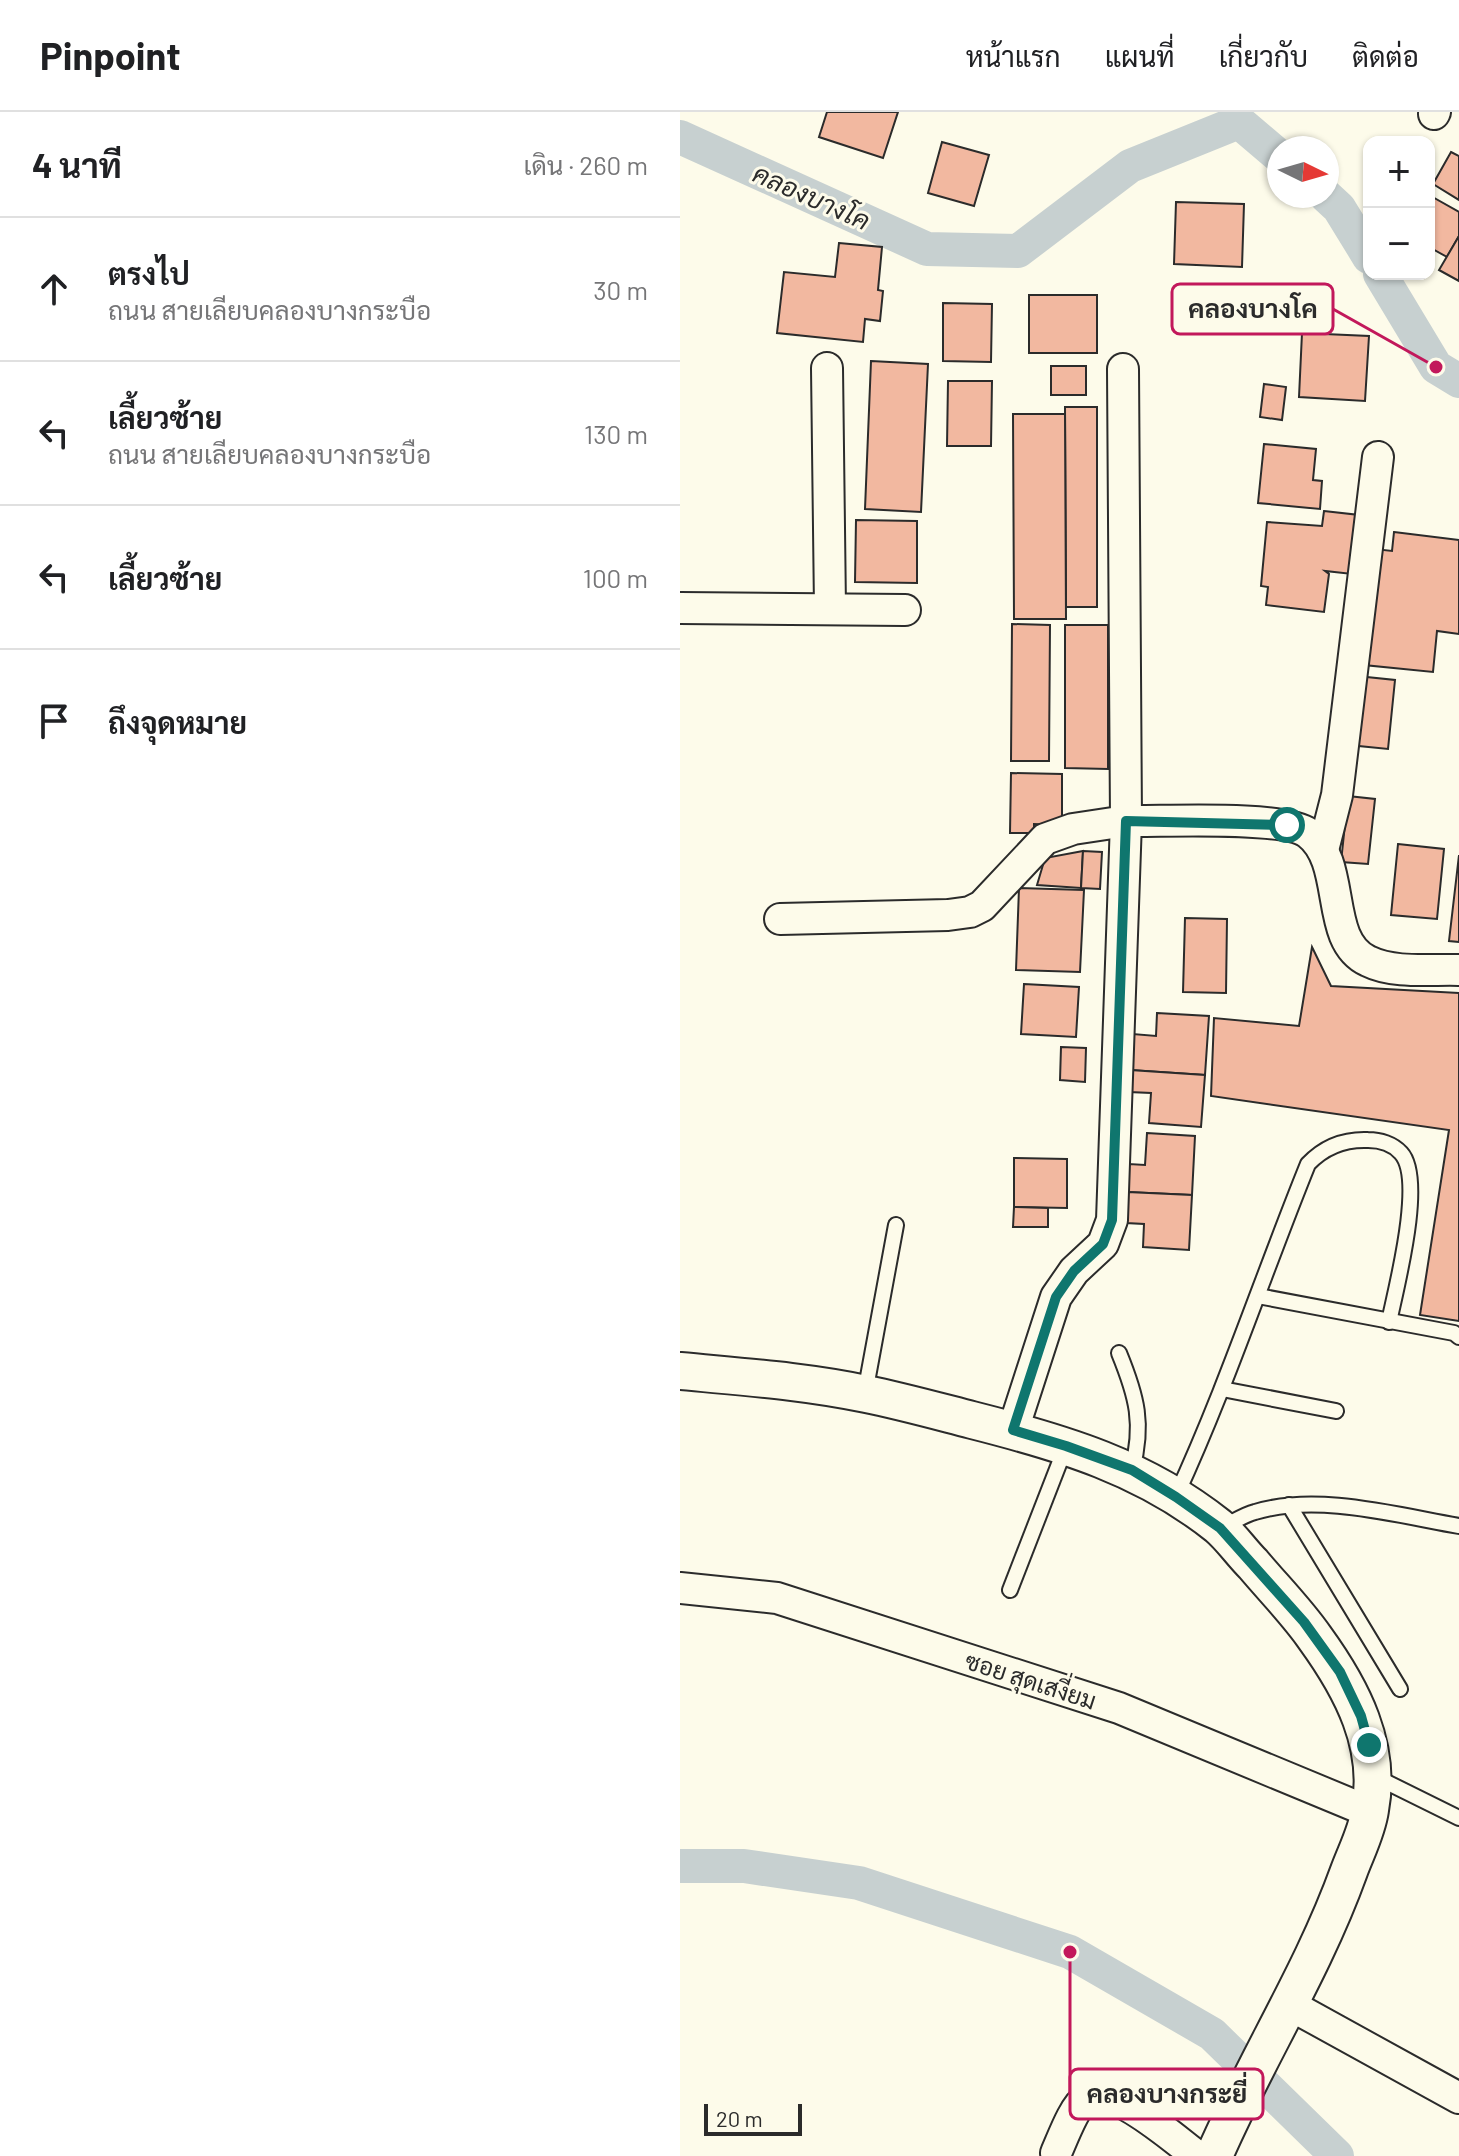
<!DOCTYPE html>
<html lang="th">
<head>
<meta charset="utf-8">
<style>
	:root { --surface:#fff; --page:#f2f2f2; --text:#202124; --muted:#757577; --line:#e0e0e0 }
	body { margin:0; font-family:Barlow,Sarabun,sans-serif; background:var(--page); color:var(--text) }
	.controls { position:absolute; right:24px; top:24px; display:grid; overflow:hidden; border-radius:16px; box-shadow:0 2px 6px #0004 }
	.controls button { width:72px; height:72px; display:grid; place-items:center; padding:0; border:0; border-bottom:2px solid var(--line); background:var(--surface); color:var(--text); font:40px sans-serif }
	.compass { position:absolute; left:587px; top:24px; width:72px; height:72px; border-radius:50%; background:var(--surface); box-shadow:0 2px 6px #0004; rotate:95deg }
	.scale { position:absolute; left:24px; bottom:20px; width:98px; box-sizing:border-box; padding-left:8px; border:4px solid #2b2b2b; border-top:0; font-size:22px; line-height:28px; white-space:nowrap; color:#2b2b2b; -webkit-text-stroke:6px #fdfbea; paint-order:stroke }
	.stop { position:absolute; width:24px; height:24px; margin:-18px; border:6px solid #0f766e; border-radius:50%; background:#fff }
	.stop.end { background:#0f766e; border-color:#fff; box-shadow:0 2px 8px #0008 }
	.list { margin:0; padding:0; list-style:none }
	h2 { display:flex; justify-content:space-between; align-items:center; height:104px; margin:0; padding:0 32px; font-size:34px }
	h2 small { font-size:26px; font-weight:400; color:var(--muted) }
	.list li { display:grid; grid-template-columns:52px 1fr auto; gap:24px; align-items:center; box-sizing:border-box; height:144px; padding:0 32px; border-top:2px solid var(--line) }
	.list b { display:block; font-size:30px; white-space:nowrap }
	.list p { margin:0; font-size:26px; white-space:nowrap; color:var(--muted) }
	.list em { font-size:26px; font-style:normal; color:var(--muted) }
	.icon { flex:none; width:44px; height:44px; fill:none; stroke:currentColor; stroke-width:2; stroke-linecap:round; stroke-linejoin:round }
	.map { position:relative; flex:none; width:779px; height:2044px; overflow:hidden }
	header { display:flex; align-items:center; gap:48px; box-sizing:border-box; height:112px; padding:0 40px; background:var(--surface); border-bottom:2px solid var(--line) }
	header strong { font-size:38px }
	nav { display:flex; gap:44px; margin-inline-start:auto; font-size:28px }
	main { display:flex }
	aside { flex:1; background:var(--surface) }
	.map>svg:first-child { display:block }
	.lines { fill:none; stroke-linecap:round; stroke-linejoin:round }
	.canal { stroke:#c7d0d0; stroke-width:34 }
	.building { fill:#f2b8a0; stroke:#2b2b2b; stroke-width:2 }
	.service-casing { stroke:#2b2b2b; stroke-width:18 }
	.minor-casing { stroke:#2b2b2b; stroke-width:34 }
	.tertiary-casing { stroke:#2b2b2b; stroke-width:40 }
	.service { stroke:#fdfbea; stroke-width:14 }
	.minor { stroke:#fdfbea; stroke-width:30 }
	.tertiary { stroke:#fdfbea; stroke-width:36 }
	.route { stroke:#0f766e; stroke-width:10 }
	.labels { text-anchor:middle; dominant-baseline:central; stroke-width:6; stroke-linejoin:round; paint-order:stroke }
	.street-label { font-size:24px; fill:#2b2b2b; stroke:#fdfbea }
	.water-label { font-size:26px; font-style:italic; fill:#2b2b2b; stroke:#fdfbea }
	.leader { fill:none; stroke:#c2185b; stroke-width:3 }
	.callout-dot { fill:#c2185b; stroke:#fdfbea; stroke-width:3 }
	.callout { fill:#fdfbea; stroke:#c2185b; stroke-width:3 }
	.callout-label { font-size:26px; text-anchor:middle; font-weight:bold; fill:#2b2b2b }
</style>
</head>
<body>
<header>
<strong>Pinpoint</strong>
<nav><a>หน้าแรก</a><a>แผนที่</a><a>เกี่ยวกับ</a><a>ติดต่อ</a></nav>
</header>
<main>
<aside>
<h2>4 นาที<small>เดิน · 260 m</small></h2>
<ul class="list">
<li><svg class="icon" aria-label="ahead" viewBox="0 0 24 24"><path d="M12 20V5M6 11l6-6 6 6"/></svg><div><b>ตรงไป</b><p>ถนน สายเลียบคลองบางกระบือ</p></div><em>30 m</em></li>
<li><svg class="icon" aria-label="left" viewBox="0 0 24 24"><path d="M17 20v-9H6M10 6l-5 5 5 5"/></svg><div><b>เลี้ยวซ้าย</b><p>ถนน สายเลียบคลองบางกระบือ</p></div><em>130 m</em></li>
<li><svg class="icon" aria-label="left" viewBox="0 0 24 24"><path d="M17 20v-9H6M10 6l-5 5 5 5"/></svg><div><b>เลี้ยวซ้าย</b></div><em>100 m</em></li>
<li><svg class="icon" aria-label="arrive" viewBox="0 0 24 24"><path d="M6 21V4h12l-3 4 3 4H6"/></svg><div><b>ถึงจุดหมาย</b></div></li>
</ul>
</aside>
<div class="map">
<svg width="779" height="2044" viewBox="0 0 779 2044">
	<rect width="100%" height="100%" fill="#fdfbea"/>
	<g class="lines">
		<g class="canal">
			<path d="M0,25L247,137L338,139L450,54L559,10L599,44"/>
			<path d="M646,84L659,96L689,145"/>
			<path d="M700,162L756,255L779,269"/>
			<path d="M0,1754H64L179,1771L390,1840L532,1922L657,2044"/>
		</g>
	</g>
	<g class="building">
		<path d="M147,0H218L203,46L139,25Z"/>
		<path d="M262,30L309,43L294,94L248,81Z"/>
		<path d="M771,40L779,44V88L753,72Z"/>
		<path d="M749,83L779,100V124L767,145L749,135Z"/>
		<path d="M496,90L564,92L562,155L494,152Z"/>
		<path d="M779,124V169L759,158Z"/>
		<path d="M159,131L202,135L198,178L203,179L200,209L185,207L183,230L97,221L104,160L155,165Z"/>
		<rect x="349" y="183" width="68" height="58"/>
		<path d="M263,191L312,192L311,250L263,249Z"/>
		<path d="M622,221L689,224L685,289L619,285Z"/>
		<path d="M191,249L248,252L241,400L185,397Z"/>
		<rect x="371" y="254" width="35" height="29"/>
		<path d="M268,269H312L311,334H267Z"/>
		<path d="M584,272L606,275L602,308L580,305Z"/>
		<path d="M385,295H417V495H386Z"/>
		<path d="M333,302H385L386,507H334Z"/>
		<path d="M584,332L636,337L633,368L642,369L640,397L578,391Z"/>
		<path d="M644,399L679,403L672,462L645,459L649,462L644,500L586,493L588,475L581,474L587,410L642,414Z"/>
		<path d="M176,408L237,409V471L175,470Z"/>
		<path d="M714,420L779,428V522L757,519L753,560L684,553L695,437L712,439Z"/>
		<path d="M332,512L370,513L369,649H331Z"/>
		<path d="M385,513H428V657L385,656Z"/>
		<path d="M677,564L715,568L708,637L669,633Z"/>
		<path d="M331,661L382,662V713L354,712V721H330Z"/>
		<path d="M668,684L695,687L688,752L661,750Z"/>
		<path d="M718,732L764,737L757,807L711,803Z"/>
		<path d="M403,739L401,776L357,773L365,746Z"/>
		<path d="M403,739L422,740L420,777L401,776Z"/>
		<path d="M779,743V830L769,829Z"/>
		<path d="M339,776L404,778L400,860L336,858Z"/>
		<path d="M505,806L547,807L546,881L503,880Z"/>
		<path d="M632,835L651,874L779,881V1209L740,1203L769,1018L531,984L534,906L619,914Z"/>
		<path d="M344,872L399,875L396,925L341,922Z"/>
		<path d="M477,901L529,904L525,963L450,958L453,922L476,924Z"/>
		<path d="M381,935L406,936L405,970L380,968Z"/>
		<path d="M450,958L525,963L521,1015L469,1011L471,981L449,980Z"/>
		<path d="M467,1021L515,1024L512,1083L447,1080L449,1052L465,1053Z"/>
		<path d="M334,1046L387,1047V1096L334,1095Z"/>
		<path d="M447,1080L512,1083L509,1138L463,1135L464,1112L446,1111Z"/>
		<path d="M334,1095L368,1096V1115H333Z"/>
	</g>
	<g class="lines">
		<defs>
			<g id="service">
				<path d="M578,1184L774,1221L779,1225"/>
				<path d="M439,1241C457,1285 464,1312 452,1358"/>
				<path d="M542,1277L656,1299"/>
				<path d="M185,1281L216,1113"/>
				<path d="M496,1384C546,1276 583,1163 628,1052C644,1035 663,1027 688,1028C700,1028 713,1032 721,1041C745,1067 716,1176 709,1210"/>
				<path d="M609,1393L720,1577"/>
				<path d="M541,1416C552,1411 563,1403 575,1400C637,1381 716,1403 779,1414"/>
				<path d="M330,1478L386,1334"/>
				<path d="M694,1664L779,1706"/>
			</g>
			<g id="minor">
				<path d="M754,2L755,0"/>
				<path d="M147,256L150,496"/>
				<path d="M0,496L225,498"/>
				<path d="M643,738L657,683L698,345"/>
				<path d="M100,807L268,803L290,800L302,794L365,727L393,717L446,709L443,257"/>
				<path d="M333,1318L376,1185L394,1159L423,1132L432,1108L446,709C481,710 603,703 628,721C668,751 643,828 688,849C714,862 751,857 779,858"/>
				<path d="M0,1476L97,1486L439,1596L690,1700"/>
				<path d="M610,1893L779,1986"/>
				<path d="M376,2041C382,2028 394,1994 406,1987C433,1971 495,2028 517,2044"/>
			</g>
			<path id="tertiary" d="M0,1259C62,1265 125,1269 186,1282C221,1289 257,1299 292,1308C383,1331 464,1355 538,1414C551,1425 561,1440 573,1452C594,1477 617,1500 635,1526C672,1577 702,1634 690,1698C687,1719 676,1740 669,1759C633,1859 576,1947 534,2044"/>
		</defs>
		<use href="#service" class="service-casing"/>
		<use href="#minor" class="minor-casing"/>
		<use href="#tertiary" class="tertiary-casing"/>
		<use href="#service" class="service"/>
		<use href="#minor" class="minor"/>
		<use href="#tertiary" class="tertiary"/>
	</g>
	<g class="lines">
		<path class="route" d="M607,713L446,709L432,1108L423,1132L394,1159L376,1185L333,1318L386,1334L452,1358L496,1385L540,1416L624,1510L660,1560L681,1604L689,1633"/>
	</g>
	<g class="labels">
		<g class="street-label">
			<text transform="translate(351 1568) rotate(18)">ซอย สุดเสงี่ยม</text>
		</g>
		<g class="water-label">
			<text transform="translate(132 84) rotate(24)">คลองบางโค</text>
		</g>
	</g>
	<path class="leader" d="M756 255L653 197M390 1840L390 1982"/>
	<g class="callout-dot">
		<circle cx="756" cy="255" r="8"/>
		<circle cx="390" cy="1840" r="8"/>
	</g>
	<g class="callout">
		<rect x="492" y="172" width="161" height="50" rx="8"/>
		<rect x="390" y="1957" width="193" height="50" rx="8"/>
	</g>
	<g class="callout-label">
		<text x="573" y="206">คลองบางโค</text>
		<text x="487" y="1991">คลองบางกระยี่</text>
	</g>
</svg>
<div class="controls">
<button>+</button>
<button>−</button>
</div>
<svg class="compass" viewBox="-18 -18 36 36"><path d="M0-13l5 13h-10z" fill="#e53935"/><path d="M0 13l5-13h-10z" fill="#757577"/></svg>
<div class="scale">20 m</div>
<div class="stop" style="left:607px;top:713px"></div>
<div class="stop end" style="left:689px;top:1633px"></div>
</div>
</main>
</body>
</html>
